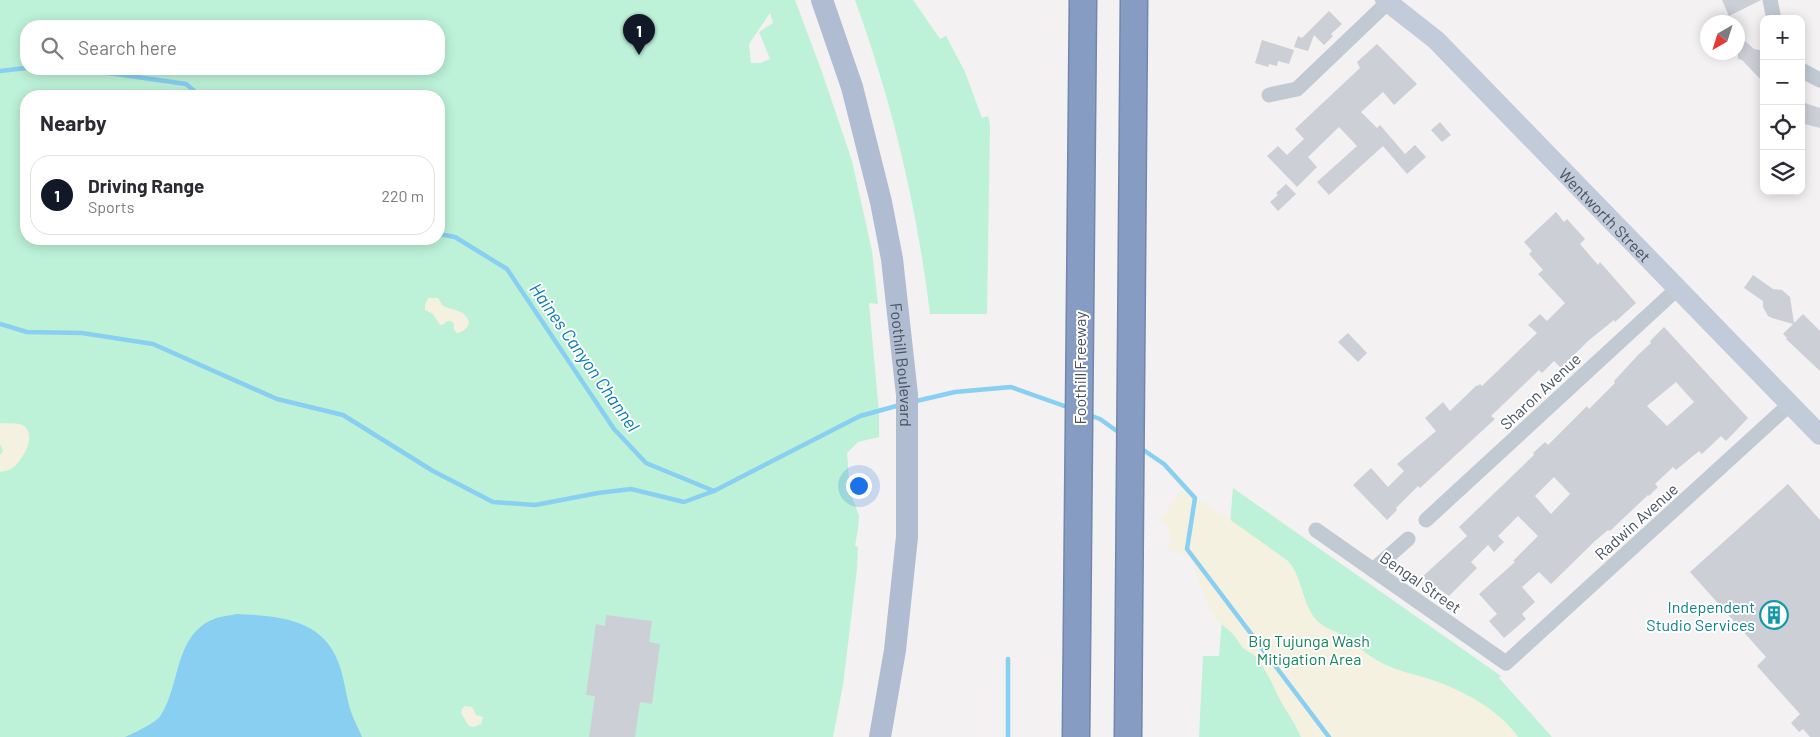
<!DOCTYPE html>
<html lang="en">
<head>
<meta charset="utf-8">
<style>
	:root { --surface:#fff; --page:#f2f2f3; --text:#2b2b33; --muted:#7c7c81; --line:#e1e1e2; --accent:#111827 }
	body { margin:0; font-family:Barlow,sans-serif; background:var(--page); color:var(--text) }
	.controls { position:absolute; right:15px; top:15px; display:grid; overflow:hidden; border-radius:10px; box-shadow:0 2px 12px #0003 }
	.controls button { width:45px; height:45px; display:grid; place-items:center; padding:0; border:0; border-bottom:1px solid var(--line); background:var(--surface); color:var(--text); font:25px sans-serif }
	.compass { position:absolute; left:1700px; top:15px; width:45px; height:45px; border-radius:50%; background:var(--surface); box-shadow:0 2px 12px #0003; rotate:219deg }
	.you { position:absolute; left:858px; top:485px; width:18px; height:18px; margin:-12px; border:4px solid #fff; border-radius:50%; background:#1a73e8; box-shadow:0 0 0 8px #1a73e833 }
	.badge { display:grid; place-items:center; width:32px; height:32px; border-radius:50%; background:var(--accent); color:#fff; font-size:16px; font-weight:700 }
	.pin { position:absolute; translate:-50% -41px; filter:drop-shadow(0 1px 2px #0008) }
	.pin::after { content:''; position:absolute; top:26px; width:18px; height:15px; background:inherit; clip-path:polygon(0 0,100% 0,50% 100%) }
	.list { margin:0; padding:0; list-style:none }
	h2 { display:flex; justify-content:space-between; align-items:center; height:65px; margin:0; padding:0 20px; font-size:21px }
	h2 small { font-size:16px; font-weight:400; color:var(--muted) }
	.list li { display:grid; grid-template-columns:32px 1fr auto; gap:15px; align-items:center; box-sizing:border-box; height:80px; margin:0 10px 10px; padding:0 10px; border:1px solid var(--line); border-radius:20px }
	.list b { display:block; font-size:19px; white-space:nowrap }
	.list p { margin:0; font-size:16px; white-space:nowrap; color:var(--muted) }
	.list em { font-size:16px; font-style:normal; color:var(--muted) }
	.icon { flex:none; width:28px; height:28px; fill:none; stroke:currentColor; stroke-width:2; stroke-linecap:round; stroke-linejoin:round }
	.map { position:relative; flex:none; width:1820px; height:737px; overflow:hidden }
	.search { position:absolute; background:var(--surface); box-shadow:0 2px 12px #0003; left:20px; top:20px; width:425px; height:55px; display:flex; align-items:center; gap:12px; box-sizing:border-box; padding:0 18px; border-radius:20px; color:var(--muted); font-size:19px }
	.panel { position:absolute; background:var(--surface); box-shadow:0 2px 12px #0003; left:20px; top:90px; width:425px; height:155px; border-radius:20px }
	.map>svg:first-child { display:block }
	.green { fill:#bdf2d8; fill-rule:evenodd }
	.sand { fill:#f5f1e1 }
	.water { fill:#88cff2 }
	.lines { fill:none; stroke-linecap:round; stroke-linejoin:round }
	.stream { stroke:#88cff2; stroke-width:4.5 }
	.building { fill:#cccfd6; fill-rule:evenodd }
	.motorway-casing { stroke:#7187ae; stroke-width:29 }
	.minor { stroke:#c1c9d3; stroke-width:15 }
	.secondary { stroke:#c2cbda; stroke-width:20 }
	.primary { stroke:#afbcd1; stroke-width:22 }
	.motorway { stroke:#869cc2; stroke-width:26 }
	.labels { text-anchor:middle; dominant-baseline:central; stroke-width:4; stroke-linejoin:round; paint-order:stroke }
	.street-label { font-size:16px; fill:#475160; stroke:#fff }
	.culture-label { font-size:16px; fill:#0d838f; stroke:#fff; text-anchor:end }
	.park-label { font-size:16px; fill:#12875a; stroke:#fff }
	.water-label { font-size:18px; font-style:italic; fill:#037bb6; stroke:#fff }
</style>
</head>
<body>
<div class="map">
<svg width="1820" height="737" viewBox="0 0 1820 737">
	<rect width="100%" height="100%" fill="#f3f1f1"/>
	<g class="green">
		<path d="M0,0H795L822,72L852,161L872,251L878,304L869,303L879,413V437L858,442L847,453L850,492L859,515L858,529L855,546L858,547L857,569L843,685L833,737H0ZM770,13L773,23L759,32L770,59L760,63H751L749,44ZM26,26H439V69H26ZM26,96H439V239H26Z"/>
		<path d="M855,0H913L940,39L946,36L965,72L982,118L988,116L990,124L987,314H930C917,207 892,101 855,0Z"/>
		<path d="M1233,488L1501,676L1499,678L1552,737H1199L1203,656H1219Z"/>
	</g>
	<g class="sand">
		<path d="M428,298H438L443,306C453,311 465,309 469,322C468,328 463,332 457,333L454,330V324L451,321H447L444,324L440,325L433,314L425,310V305Z"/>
		<path d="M0,423C7,424 18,422 24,426C37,436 23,458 15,466C11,470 5,471 0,472V455L3,451L0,444Z"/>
		<path d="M1181,490L1222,514L1288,561C1304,579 1302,610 1321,624C1327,629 1335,631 1342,635C1357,645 1370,658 1386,665C1399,671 1413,674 1426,678C1459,688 1499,709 1518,737H1301L1294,723L1280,700L1270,679L1259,660L1254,655L1243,648L1233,634L1217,620L1210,611L1191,559L1188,555L1168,550L1167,547L1172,540L1167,527L1161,518Z"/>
		<path d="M465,706L472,707L476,715L483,717L481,724L474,727L469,726L461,713L462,709Z"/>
	</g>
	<path class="water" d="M236,614C278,616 323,618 339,664C344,678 346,694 350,709C353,718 358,728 362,737H125C134,733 156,723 161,715C181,684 174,635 214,619C220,616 229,616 236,614Z"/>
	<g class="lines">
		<g class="stream">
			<path d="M81,69L186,84L200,96"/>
			<path d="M0,71L26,68"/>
			<path d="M439,234L455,237L507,269L614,429L646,463L714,491"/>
			<path d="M0,324L27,332L82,333L153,344L277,399L343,415L433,471L493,502L535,505L598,493L631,489L684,502L714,491L860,416L900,405"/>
			<path d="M912,402L955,392L1011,387L1070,408"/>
			<path d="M1089,415L1100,419L1121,434"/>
			<path d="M1139,447L1164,464L1195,498L1187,549L1329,737"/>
			<path d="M1008,737V659"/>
		</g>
	</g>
	<g class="building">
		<path d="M1722,0H1761L1729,16Z"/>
		<path d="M1329,11L1342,24L1331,34L1333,36L1324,45L1314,35L1308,51L1294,47L1298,36L1302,38Z"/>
		<path d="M1743,39L1754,49L1764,51V83L1742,60L1738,59V44Z"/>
		<path d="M1262,40L1294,50L1289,64L1278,61L1277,66L1269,64L1268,67L1255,63Z"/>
		<path d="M1377,44L1417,84L1394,105L1383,92L1361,112L1377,128L1380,125L1405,154L1415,145L1426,157L1407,174L1383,146L1329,195L1317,182L1357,146L1339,127L1308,157L1317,167L1297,187L1267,156L1278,146L1287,155L1304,139L1295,129L1360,68L1357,62Z"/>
		<path d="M1805,103L1820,108V128L1801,123V109H1804Z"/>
		<path d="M1440,122L1451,135L1442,142L1431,130Z"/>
		<path d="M1286,184L1296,194L1278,211L1270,202L1278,195L1276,193Z"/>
		<path d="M1556,212L1564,222L1567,219L1585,239L1580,244L1598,265L1600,262L1636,303L1615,322L1614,320L1588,341L1561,368L1554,361L1542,373L1539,370L1491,416L1495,419L1420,488L1418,486L1396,508L1397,510L1387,520L1353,485L1371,468L1388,487L1404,471L1397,464L1436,431L1425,418L1443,402L1450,411L1477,385L1478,386L1480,384L1482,386L1537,333L1528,325L1540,314L1547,321L1565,303L1538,274L1543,270L1529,254L1532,251L1524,242Z"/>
		<path d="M1753,275L1773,289L1782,290L1790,297L1794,323L1803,314L1820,331V371L1786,339L1787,338L1783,334L1793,324L1772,318L1768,316L1763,307V301L1744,288Z"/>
		<path d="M1664,327L1748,418L1726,441L1721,436L1702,454L1699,451L1676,470L1673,467L1655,484L1658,487L1649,496L1648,495L1610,531L1608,530L1595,541L1551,584L1539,572L1522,587L1535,602L1522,614L1526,619L1504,638L1489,621L1497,614L1479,594L1515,562L1513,561L1538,536L1518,516L1498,536L1504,542L1494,552L1488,545L1471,562L1477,568L1449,596L1422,577L1467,536L1459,527L1534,455L1533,453L1545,442L1548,445L1587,406L1589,409L1615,383L1614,381L1639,354L1651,343L1650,341ZM1676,382L1694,402L1667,426L1647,406ZM1554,477L1570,494L1551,514L1535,496Z"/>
		<path d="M1348,333L1367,353L1358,362L1338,342Z"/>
		<path d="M1788,484L1820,520V737H1810L1803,729L1799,732L1791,723L1800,714L1757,666L1766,657L1690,572Z"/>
		<path d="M606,615L652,621L649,642L660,644L652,704L640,702L635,737H589L595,696L586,695L596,624L605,626Z"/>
	</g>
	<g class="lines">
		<defs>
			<g id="motorway">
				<path d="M1076,737L1083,0"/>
				<path d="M1128,737L1134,0"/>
			</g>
		</defs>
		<use href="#motorway" class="motorway-casing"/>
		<g class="minor">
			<path d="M1770,0L1774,19"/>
			<path d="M1801,70L1820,80"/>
			<path d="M1269,95L1297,89L1388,2"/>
			<path d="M1426,520L1678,288"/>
			<path d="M1316,530L1506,663L1790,404"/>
			<path d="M1373,570L1408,539"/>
		</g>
		<path class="secondary" id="s1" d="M1385,0L1436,40L1820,435"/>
		<path class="primary" id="s2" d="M822,0L852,87L881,202L892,259L907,395V537L895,650L880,737"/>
		<use href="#motorway" class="motorway"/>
	</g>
	<defs>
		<symbol id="building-ring" viewBox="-11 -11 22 22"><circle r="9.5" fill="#fff" stroke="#0f9aa8" stroke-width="1.5"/><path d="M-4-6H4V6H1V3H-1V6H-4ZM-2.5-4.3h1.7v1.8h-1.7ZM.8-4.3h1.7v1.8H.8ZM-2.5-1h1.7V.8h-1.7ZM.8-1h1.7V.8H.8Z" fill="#0f9aa8"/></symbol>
	</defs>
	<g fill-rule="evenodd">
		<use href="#building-ring" x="1758" y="599" width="32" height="32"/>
	</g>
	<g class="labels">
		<g class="street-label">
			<text stroke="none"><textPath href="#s1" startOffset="308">Wentworth Street</textPath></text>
			<text stroke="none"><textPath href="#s2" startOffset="375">Foothill Boulevard</textPath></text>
			<text transform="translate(1079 368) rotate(-90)">Foothill Freeway</text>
			<text transform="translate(1540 391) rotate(-43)">Sharon Avenue</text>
			<text transform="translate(1636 521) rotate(-42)">Radwin Avenue</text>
			<text transform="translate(1421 582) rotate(35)">Bengal Street</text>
		</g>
		<g class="culture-label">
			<text x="1755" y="606">Independent<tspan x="1755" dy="18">Studio Services</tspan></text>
		</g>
		<g class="park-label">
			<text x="1309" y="640">Big Tujunga Wash<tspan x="1309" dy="18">Mitigation Area</tspan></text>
		</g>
		<g class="water-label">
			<text transform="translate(585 357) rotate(55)">Haines Canyon Channel</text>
		</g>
	</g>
</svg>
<div class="controls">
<button>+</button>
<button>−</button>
<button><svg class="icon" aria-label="locate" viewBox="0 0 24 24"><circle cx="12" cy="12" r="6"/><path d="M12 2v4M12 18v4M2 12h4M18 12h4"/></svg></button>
<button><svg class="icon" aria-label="layers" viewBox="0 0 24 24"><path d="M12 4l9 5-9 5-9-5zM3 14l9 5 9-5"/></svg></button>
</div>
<svg class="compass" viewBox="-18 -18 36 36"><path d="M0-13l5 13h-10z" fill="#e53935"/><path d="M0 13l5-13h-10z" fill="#7c7c81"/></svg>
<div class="you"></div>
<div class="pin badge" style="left:639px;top:55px">1</div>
<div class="search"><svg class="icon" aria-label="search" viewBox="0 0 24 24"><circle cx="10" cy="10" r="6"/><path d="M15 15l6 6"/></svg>Search here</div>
<section class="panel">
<h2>Nearby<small></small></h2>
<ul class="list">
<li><span class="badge">1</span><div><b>Driving Range</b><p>Sports</p></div><em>220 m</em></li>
</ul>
</section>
</div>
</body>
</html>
